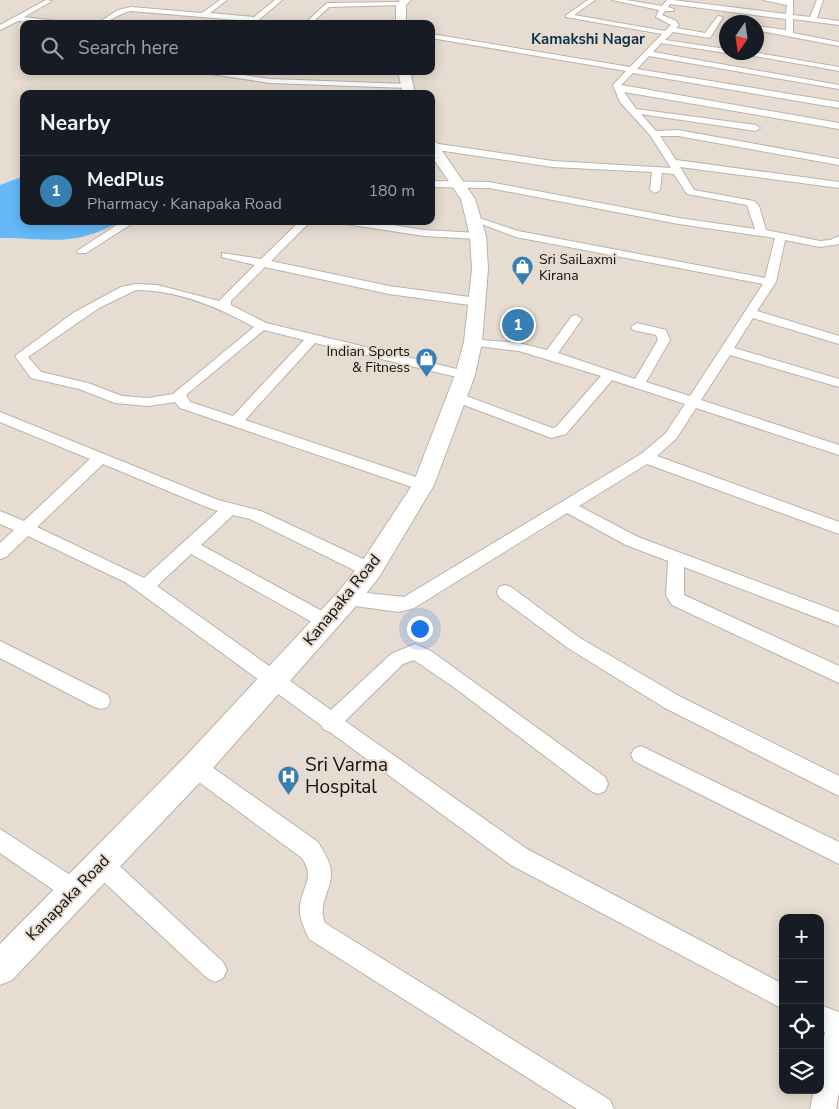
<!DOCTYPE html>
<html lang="en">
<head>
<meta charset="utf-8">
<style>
	:root { --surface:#171b24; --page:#242831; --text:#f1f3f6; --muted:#9ea1a6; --line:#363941; --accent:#377fb3 }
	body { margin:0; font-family:"Nunito Sans",sans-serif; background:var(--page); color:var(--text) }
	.controls { position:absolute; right:15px; bottom:15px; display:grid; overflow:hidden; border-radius:10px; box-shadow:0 2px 12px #0003 }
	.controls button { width:45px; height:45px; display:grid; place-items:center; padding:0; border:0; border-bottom:1px solid var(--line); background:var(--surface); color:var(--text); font:25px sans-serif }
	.compass { position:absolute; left:719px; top:15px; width:45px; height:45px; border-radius:50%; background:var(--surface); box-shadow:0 2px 12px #0003; rotate:193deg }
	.you { position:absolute; left:419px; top:628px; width:18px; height:18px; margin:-12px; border:4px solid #fff; border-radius:50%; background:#1a73e8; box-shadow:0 0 0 8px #1a73e833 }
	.badge { display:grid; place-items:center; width:32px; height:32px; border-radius:50%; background:var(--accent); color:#fff; font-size:16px; font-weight:700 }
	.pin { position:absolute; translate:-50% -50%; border:2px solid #fff; box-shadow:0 1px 5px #0006 }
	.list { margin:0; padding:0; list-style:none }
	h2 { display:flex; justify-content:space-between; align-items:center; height:65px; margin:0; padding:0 20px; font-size:21px }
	h2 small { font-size:16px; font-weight:400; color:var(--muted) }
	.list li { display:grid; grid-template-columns:32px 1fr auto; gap:15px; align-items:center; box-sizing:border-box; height:70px; padding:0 20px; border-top:1px solid var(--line) }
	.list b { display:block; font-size:19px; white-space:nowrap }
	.list p { margin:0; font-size:16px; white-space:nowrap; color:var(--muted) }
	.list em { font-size:16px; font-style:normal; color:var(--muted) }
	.icon { flex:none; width:28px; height:28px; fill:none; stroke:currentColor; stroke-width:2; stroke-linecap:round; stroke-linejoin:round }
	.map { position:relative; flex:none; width:839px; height:1109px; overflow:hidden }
	.search { position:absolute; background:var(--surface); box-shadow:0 2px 12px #0003; left:20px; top:20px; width:415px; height:55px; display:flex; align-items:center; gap:12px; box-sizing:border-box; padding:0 18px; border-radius:10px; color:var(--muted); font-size:19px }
	.panel { position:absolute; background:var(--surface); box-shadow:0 2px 12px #0003; left:20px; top:90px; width:415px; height:135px; border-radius:10px }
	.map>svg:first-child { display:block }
	.water { fill:#64b8f7 }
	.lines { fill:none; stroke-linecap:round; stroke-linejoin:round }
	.street-casing { stroke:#bcb3a8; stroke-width:2 }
	.secondary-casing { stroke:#bcb3a8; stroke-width:2 }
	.street { fill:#fff; fill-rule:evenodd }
	.secondary { fill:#fff; fill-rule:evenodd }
	.labels { text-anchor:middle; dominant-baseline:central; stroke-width:4; stroke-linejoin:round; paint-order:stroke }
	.far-poi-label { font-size:14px; fill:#120f0b; stroke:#e6dcd1; text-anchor:start }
	.far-neighbourhood-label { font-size:15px; font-weight:bold; fill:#0e314a; stroke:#e6dcd1 }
	.street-label { font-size:16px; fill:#120f0b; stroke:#e6dcd1 }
	.near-poi-label { font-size:19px; fill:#120f0b; stroke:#e6dcd1; text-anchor:start }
</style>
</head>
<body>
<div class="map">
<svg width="839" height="1109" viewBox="0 0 839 1109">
	<rect width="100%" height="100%" fill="#e6dcd1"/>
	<path class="water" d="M24,176V221H121C72,248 52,238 0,238V185Z"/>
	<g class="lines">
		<defs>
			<g id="street">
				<path d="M46,0L52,1L24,17L80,24L18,21L0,30V25Z"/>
				<path d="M220,0H227L210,13L254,17L275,0H282L254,24H246L249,21L131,11C118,13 109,24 96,24L118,10L131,7L202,13Z"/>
				<path d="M588,0H595L574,15L665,31L671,25L656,17L659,10L612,0H626L662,6L667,0H673L786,14L787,5L763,0H793V15L810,17L817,0H823L817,18L839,21V25L793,19V33L839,42V46L756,30V26L786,30V19L670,4L668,7L674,9V11H665L662,15L676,21L679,25L676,28L705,33L718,16L723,17L710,38L673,32L665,40L726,49V52H729L726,53L661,43L653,52L839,85V89L649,56L637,69L839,102V108L633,73L621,85L839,123V129L624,92L636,109L756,125L760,128L756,131L641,114L656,131L678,130L839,159V165L678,136H660L676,160L839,182V188L680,167L694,190L754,201L759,206L766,230L820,241L830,240L839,236V244L820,247L785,240L776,282L757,311L839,336V344L753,318L734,348L839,379V387L730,355L701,400L839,445V455L696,408L676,439L657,456L839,522V534L647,464L579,506L638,537L839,612V626L684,567V595L839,666V683L672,605L666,595L668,561L626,545L567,513L414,608L399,612L348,605L342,603L339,598L342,593L348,591L404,597L641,454L666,433L685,404L612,380L566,434L551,438L546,436L451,400L449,397L451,394H461L552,428L556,427L601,376L519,351L469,345L467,342L469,339L519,343L547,350L572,316L576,315L582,319L558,353L635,379L658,340L656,335L633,330L631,327L637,323L666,330L670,340L646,382L690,396L763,284L516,237L468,219L473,216L518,231L765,278L775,238L679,224L489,188L431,187V181L489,182L679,218L755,229L747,205L687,194L674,174L662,173L660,190L655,193L650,190L652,172L553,167L431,149L432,143L553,161L671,168L650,135L620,102L613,85L626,71L431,38V34L630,67L662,34L566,17V15Z"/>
				<path d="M401,2L403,5L329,7L311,24H304L327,3Z"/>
				<path d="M336,21L356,24H333Z"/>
				<path d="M732,52H752L839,67V71Z"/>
				<path d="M191,71H215L270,79L407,84L411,86L407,88L270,83Z"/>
				<path d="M123,221H136L86,253H78L77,251Z"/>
				<path d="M300,221H311L271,261L389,286L477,298L483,302L477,306L389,294L265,267L231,301V305L266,323L465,371L472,375L465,379L315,343L245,420L428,481L431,485L428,489H418L180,408L175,402L148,406L115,403L79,389L31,378L15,356L73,313L121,287L136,284L157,285L219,301L255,265L222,257V253L261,259ZM136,290C178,290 218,307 254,327L173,394L148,398L122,396L88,383L41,372L28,357L99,308ZM264,330L304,340L233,416L190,402L186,395Z"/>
				<path d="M341,221H368L424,230L478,233L483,236L478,239L424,236L346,224Z"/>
				<path d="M0,412L218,500L261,511L376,565L378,570L376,575L370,576L364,575L250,519L233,515L201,545L333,617L336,622L333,627L327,629L321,627L191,554L157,586L331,710L391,654L415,644L431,651L605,777L608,784L605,791L598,794L591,791L455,688L414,660L403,664L345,721L527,849L783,984V1009L511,865L330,732L323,729L322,726L125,582L28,536L6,557L0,559V543L14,530L0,524V511L24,521L90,459L0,422ZM103,464L209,508L218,511L144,578L37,527Z"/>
				<path d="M505,585L511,587L580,638L679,696L839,776V796L665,708L568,648L499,597L497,592L499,587Z"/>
				<path d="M0,641L108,695L110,701L108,707L101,709L94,707L0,658Z"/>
				<path d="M641,746L839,842V864L634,761L631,755L634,749Z"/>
				<path d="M195,758L202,760L318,842C323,851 330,861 331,872C332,890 317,904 325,923L610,1100L614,1109H577L309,939C305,929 299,919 300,908C301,887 316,879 302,858L188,774L185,767L188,760Z"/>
				<path d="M0,829L84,884L87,892L84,900L76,903L68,900L0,853Z"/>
				<path d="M102,854L110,857L223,962L227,970L223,978L215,982L207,978L94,873L91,865L94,857Z"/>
				<path d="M820,1005L839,1012V1092L836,1109H810L814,1090H820V1057L825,1032L820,1030Z"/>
			</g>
			<g id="secondary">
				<path d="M400,0H411L406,5V24H396V4Z"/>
				<path d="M398,71H410L415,94H403Z"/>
				<path d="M431,141L436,142L475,199L486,236L488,269L482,342L475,375L434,485L379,577L357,605L205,777L12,980L0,985V944L185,757L339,591L361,563L413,484L455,375L464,342L472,269L470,236L461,199L431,155Z"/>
			</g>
		</defs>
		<use href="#street" class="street-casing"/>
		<use href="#secondary" class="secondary-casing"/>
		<use href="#street" class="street"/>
		<use href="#secondary" class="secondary"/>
	</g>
	<defs>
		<symbol id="shop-pin" viewBox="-11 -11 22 30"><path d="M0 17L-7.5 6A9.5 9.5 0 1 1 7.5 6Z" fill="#377fb3" stroke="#e6dcd1"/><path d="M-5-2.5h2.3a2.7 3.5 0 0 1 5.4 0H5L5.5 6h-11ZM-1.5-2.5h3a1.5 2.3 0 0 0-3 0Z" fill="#fff"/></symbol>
		<symbol id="hospital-pin" viewBox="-11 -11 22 30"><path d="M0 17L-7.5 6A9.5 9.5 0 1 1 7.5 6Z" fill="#377fb3" stroke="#e6dcd1"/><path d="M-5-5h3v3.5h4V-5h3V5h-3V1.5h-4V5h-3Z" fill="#fff"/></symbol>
	</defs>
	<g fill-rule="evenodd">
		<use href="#shop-pin" x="510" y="254" width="25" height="34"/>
		<use href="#shop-pin" x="414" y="346" width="25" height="34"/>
		<use href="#hospital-pin" x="276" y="764" width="25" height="34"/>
	</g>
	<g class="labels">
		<g class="far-poi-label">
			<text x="539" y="259">Sri SaiLaxmi<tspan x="539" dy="16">Kirana</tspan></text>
			<text x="410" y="351" text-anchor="end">Indian Sports<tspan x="410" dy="16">&amp; Fitness</tspan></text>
		</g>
		<g class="far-neighbourhood-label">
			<text x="588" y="39">Kamakshi Nagar</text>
		</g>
		<g class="street-label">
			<text transform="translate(342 600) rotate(-51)">Kanapaka Road</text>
			<text transform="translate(68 898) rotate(-46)">Kanapaka Road</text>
		</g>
		<g class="near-poi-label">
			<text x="305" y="765">Sri Varma<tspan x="305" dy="22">Hospital</tspan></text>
		</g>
	</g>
</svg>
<div class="controls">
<button>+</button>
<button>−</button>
<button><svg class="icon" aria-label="locate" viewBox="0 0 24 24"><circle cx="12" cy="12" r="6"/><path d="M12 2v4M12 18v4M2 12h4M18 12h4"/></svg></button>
<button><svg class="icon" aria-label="layers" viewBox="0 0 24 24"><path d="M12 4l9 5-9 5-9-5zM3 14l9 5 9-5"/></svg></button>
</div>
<svg class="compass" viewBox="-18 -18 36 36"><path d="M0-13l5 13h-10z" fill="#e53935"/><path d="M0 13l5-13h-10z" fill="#9ea1a6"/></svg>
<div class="you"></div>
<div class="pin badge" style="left:518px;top:325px">1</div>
<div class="search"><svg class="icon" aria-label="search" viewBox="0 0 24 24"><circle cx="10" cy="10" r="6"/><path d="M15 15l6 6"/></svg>Search here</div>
<section class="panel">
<h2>Nearby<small></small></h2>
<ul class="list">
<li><span class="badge">1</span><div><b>MedPlus</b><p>Pharmacy · Kanapaka Road</p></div><em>180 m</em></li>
</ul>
</section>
</div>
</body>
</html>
